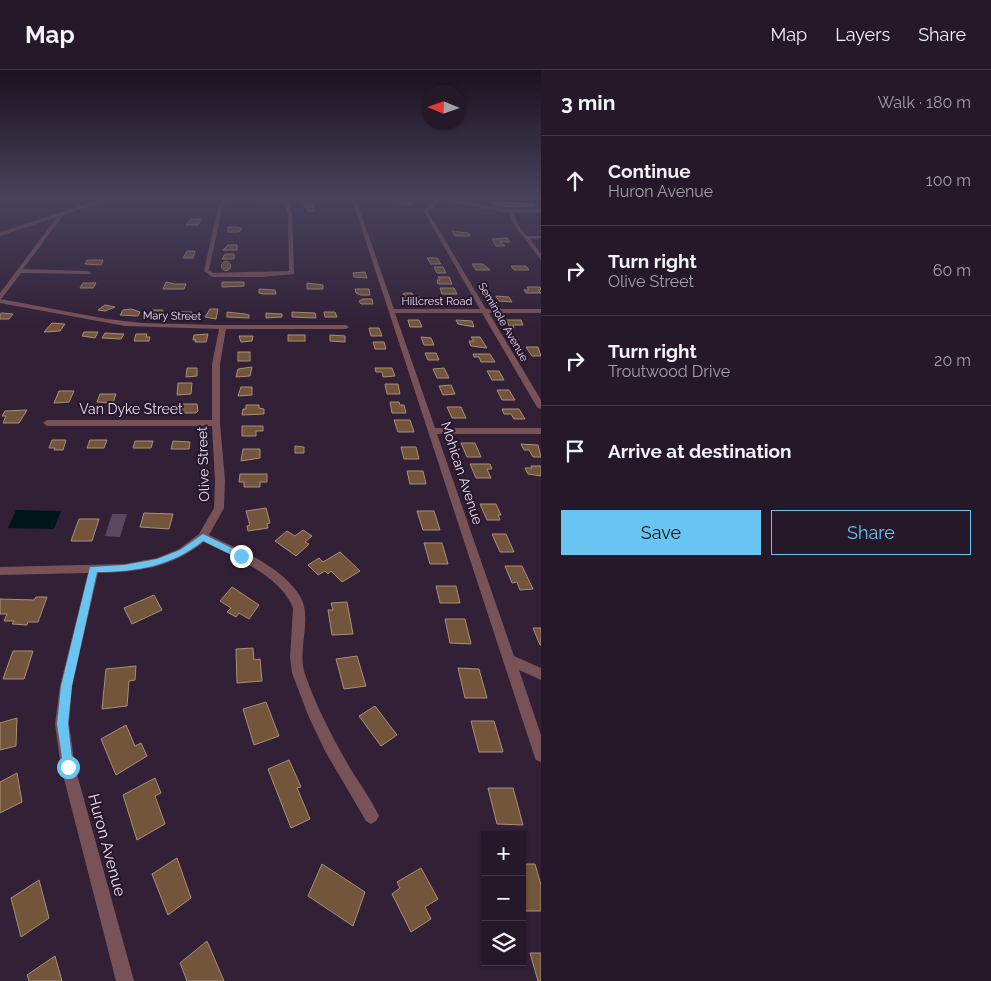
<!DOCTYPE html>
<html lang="en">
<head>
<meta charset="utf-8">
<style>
	:root { --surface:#251828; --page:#312534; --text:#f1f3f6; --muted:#a3a0a8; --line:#423745; --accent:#68c4f0 }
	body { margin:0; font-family:Raleway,sans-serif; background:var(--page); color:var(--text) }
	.controls { position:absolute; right:15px; bottom:15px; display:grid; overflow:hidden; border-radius:0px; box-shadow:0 1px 4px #0004 }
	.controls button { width:45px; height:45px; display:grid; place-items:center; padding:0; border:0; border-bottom:1px solid var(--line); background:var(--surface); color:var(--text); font:25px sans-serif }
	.compass { position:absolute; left:421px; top:15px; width:45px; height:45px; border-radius:50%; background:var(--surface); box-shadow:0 1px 4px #0004; rotate:272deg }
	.stop { position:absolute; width:15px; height:15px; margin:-11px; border:4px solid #68c4f0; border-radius:50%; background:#fff }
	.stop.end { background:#68c4f0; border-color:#fff; box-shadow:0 1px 5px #0008 }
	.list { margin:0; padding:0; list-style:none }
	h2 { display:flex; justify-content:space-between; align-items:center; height:65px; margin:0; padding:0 20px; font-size:21px }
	h2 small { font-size:16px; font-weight:400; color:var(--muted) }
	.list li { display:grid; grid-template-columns:32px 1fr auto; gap:15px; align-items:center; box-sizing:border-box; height:90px; padding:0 20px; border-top:1px solid var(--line) }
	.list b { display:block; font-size:19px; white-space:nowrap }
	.list p { margin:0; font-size:16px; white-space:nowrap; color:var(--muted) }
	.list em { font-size:16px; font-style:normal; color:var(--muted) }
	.actions { display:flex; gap:10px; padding:15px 20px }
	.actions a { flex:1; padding:11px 0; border:1px solid var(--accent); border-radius:0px; text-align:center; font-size:18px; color:var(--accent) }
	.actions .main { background:var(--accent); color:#111 }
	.icon { flex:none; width:28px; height:28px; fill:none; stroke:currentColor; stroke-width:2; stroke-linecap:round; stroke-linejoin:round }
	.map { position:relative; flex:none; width:541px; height:911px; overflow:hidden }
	header { display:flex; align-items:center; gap:30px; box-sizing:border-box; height:70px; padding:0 25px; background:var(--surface); border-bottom:1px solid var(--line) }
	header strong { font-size:24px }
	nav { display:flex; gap:28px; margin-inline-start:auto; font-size:18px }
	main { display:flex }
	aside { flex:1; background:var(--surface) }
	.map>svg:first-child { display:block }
	.green { fill:#5b4860 }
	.water { fill:#00151a }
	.building { fill:#73553b; stroke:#aa8f78 }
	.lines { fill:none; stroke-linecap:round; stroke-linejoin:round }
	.minor { fill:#795258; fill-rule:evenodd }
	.tertiary { fill:#795258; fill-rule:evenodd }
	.route { fill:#68c4f0 }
	.labels { text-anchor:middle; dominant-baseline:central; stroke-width:4; stroke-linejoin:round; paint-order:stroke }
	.far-street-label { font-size:11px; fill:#ebdfee; stroke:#27172c }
	.street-label { font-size:14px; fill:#ebdfee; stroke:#27172c }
	.near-street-label { font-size:16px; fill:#ebdfee; stroke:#27172c }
</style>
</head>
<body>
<header>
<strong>Map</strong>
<nav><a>Map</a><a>Layers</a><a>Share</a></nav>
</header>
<main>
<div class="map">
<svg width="541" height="911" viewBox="0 0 541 911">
	<rect width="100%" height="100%" fill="#312036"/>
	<path class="green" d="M112,444H127L120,467L105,466Z"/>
	<path class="water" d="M16,440L61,441L54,459L8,458Z"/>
	<g class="building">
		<path d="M302,129H310L315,141H307Z"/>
		<path d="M392,129H399L415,132L411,135L389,131Z"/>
		<path d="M493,132L533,134L535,136L512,137L494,135Z"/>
		<path d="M191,149H202L198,155H186Z"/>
		<path d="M228,157H236L242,158L239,162H228Z"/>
		<path d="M452,161L468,163L470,166H455Z"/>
		<path d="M507,168L510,172H500L505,176H496L492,169Z"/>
		<path d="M228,175H237V180H223Z"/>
		<path d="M187,181H195L193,188H183Z"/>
		<path d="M225,184H234V189H222Z"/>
		<path d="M427,188H437L441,194H431Z"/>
		<path d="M87,190H103L101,195L85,194Z"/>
		<circle cx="226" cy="196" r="4.5"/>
		<path d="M472,194H483L490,200H476Z"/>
		<path d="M511,196H526L529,200H514Z"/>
		<path d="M434,197H443L446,203H437Z"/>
		<path d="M365,202L367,208L354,207L353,203Z"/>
		<path d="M438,207H449L452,214H438L437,210H440Z"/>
		<path d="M166,212L175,214H186L184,219H163Z"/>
		<path d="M222,212H244V216L222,217Z"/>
		<path d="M83,213H96L93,218H80Z"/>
		<path d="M307,213L323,215V219H307Z"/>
		<path d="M527,217H540L541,220H538L541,223H526L524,220H529Z"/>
		<path d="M440,218H454L457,224H442Z"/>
		<path d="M259,219L275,220L276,224H263L259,223Z"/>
		<path d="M355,219H369L370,225H361L356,223Z"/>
		<path d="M405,223H412L414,227H420L421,230H406L403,224Z"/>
		<path d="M496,226L509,227L512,232L499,231Z"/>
		<path d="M451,228H460L463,235H449L447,230H452Z"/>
		<path d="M363,229H372L373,234H361L359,231Z"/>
		<path d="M105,235L115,237L105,241L98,240Z"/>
		<path d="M131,239L140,242L138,246L120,245L123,240Z"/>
		<path d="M210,239H218L216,249L205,247Z"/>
		<path d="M152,240H163L162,246H150Z"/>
		<path d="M178,242H192L191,247H177Z"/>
		<path d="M227,242L245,244L249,245V248L227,247Z"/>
		<path d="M292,242L315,243L316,248L292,247Z"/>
		<path d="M324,242H335L337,247H325Z"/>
		<path d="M266,243L282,244V247L266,248Z"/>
		<path d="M0,244L2,243L13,244L9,249H0Z"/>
		<path d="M408,250H419L422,257H410Z"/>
		<path d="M456,250L472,251L474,257L458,254Z"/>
		<path d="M506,250H521L523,255H513L514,258L510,257Z"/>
		<path d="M52,253L65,254L60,261L44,262Z"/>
		<path d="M369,258H379L382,266H371Z"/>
		<path d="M84,262H98L95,268L82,266Z"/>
		<path d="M105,263L124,264L121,269L102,268Z"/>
		<path d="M136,264H147L146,267H150L149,271H134Z"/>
		<path d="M208,264L206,272H195L196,270H193L194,265Z"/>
		<rect x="288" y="265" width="17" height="6"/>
		<path d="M330,265L345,266V272L330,271Z"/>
		<path d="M239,266H253L252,271L241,272Z"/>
		<path d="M421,267L431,268L434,275H424Z"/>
		<path d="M471,267H480L487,278L471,276L469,271H474Z"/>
		<path d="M373,272H384L386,279H375Z"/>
		<path d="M526,277H538L541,286H532Z"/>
		<rect x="238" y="282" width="12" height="9"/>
		<path d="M425,283H436L439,290H428Z"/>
		<path d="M473,284H490L495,292H481L479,287H474Z"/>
		<path d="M252,297L250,306L236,307L238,299Z"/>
		<path d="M187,298H197V306L186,307Z"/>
		<path d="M375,298H392L395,306L383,307L382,302H376Z"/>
		<path d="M444,298L449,308H437L433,299Z"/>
		<path d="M487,301H499L504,310H492Z"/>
		<path d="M178,313H192L191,324L177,325Z"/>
		<path d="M385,314H398L400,324H387Z"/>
		<path d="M451,315L455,324L443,325L439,316Z"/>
		<path d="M241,317H252V325L238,326Z"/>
		<path d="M497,320H509L515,330H502Z"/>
		<path d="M59,321H74L69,332L54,333Z"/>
		<path d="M100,324H116L113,333L97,332Z"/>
		<path d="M390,332H399L400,335H404L406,343H392Z"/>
		<path d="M183,334H197L198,341L196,343H182Z"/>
		<path d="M246,335H259V338L264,339V344L242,345L243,339H246Z"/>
		<path d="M447,337H461L466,348H452Z"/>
		<path d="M502,339H519L525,349H514L511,344H504Z"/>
		<path d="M27,340L19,353H3L6,346H2L5,341Z"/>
		<path d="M394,350H410L414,362H398Z"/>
		<path d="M242,356H263V361H256V366H242Z"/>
		<path d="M52,370H66L63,380H54L55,378H49Z"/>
		<path d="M90,370H107L104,378H87Z"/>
		<path d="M135,371H153L151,378H133Z"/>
		<path d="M173,371L190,372L189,379H171Z"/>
		<path d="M461,373H475L481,387H467Z"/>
		<path d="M521,374L538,375L541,387H533L529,380H524Z"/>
		<path d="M295,376L304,377V383H295Z"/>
		<path d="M401,377H416L419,389H404Z"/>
		<path d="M243,379H260V388L241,391Z"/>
		<path d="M470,394H490L492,399H487L491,408H476Z"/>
		<path d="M531,396H541V406L528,404L525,398H532Z"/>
		<path d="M407,401H423L426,414H410Z"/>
		<path d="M240,404H267V412H260V417H244V412H239Z"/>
		<path d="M480,434H496L501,445H498L500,450H487Z"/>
		<path d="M266,438L270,453L267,454L268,458L248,461L247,456L250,455L246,441Z"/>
		<path d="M417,441H434L440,460H423Z"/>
		<path d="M144,443L173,444L169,459L140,457Z"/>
		<path d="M79,449H99L92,471H71Z"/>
		<path d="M303,460L312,466L305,472L309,474L296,486L275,471L287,461L295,466Z"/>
		<path d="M492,464H506L514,482H500Z"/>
		<path d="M424,473H442L448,494H430Z"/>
		<path d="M340,482L360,501L342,512L331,501L328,504L325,501L318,505L308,495L319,488L323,492Z"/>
		<path d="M505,496H522L533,519L520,520L517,512L512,513Z"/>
		<path d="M436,516H456L460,533H440Z"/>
		<path d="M232,517L259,535L249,549L239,543L236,547L227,542L231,538L220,531Z"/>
		<path d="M154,525L162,540L132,554L124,538Z"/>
		<path d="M36,527H47L38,552H28L27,555L12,554L14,551H4L7,544H0V529L34,530Z"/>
		<path d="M347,532L353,564L332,565L328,540H333L331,533Z"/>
		<path d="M445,549H465L471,574L450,573Z"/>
		<path d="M533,558H541V575H540Z"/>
		<path d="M253,578L254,590L260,589L262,611L237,613L236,579Z"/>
		<path d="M13,581H33L24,609H3Z"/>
		<path d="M357,586L366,616L344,619L336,589Z"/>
		<path d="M136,596L135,610L129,611L127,636L102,639L106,599Z"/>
		<path d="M458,598L479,599L487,628H465Z"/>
		<path d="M266,632L279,666L254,675L243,639Z"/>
		<path d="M375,636L397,665L381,676L359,646Z"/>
		<path d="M17,648L16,676L0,680V653Z"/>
		<path d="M471,651H494L503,682H479Z"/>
		<path d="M126,655L135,676L141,673L147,686L116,705L101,669Z"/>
		<path d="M289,690L301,717L297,718L310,749L291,758L268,699Z"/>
		<path d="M17,703L22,732L0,743V712Z"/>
		<path d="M155,708L161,723L155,726L165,754L137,770L123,725Z"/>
		<path d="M488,718H513L523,755L497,754Z"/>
		<path d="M177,788L191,828L168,845L152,804Z"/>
		<path d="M322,794L365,822L353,856L308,826Z"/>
		<path d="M522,794H535L541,815V841H523Z"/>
		<path d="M421,798L438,829L425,837L431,849L411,862L392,824L400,818L397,812Z"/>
		<path d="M39,810L49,848L21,867L11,828Z"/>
		<path d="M207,871L224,911H187L180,893Z"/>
		<path d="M530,883H541V911H538Z"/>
		<path d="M55,886L62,911H29L27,905Z"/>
	</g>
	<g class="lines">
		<g class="minor">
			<path d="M229,129H238L226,133L222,138L209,200L213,203L289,201L288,144L284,132L259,133L240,129L259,131L287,129L292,144L294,204L261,207H212L204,201L218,138L222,131Z"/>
			<path d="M352,129H356L394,239H480L424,142L425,138L437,129L441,130L428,142L486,239H541V243H489L541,330V339L537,337L482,243H395L435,358H541V364H437L514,586L541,598V610L519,600L541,665V692L536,690L534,685Z"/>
			<path d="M507,139H511L519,156L527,166H541V168L530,169L541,184V190L515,156Z"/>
			<path d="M60,143L64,144L23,199L88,201L91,203L90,204L21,203L2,228L0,229V223Z"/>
			<path d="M0,229L107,249L143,253L219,255H346L349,257L346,259H226L220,294V353L225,410L224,438L209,465C239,480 278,494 298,523C315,546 296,578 305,604C317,639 335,672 353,703C362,717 372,731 379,746L376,751L371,754L366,751L325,681L308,645L292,603L290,588L293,538C281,506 233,486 204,472C170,498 140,502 98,503L72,616L69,654L75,697L134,911H116L61,697L55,654L60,616L88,503L0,505V497L124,494L157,488L179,479L199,464L214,438L215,410L212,356H47L43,353L47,350H212V294L219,259L125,256L0,233Z"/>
		</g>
		<g class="tertiary">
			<path d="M107,129H118L84,138L0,166V162L80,136Z"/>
			<path d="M435,129H449L502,138L541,139V143L502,142Z"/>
		</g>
	</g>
	<linearGradient id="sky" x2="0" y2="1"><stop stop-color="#1b121e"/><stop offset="0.5" stop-color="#48425d"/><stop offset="1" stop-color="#48425d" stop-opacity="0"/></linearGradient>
	<rect width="541" height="257" fill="url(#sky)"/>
	<path class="route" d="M203,464L244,484V488H238L203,471C172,496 137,502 97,502L72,616L68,654L73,697L68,703L64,701L57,654L61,616L90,497L124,495L157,489L180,480Z"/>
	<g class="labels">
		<g class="far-street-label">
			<text x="437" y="231">Hillcrest Road</text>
			<text transform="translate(172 246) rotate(1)">Mary Street</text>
			<text transform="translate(503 252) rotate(60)">Seminole Avenue</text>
		</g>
		<g class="street-label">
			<text x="131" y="339">Van Dyke Street</text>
			<text transform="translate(203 394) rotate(-92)">Olive Street</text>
			<text transform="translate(462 403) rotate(72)">Mohican Avenue</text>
		</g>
		<g class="near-street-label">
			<text transform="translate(107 775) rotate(75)">Huron Avenue</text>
		</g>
	</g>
</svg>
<div class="controls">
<button>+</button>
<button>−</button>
<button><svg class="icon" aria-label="layers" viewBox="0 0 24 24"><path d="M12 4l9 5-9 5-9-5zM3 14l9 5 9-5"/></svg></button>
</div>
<svg class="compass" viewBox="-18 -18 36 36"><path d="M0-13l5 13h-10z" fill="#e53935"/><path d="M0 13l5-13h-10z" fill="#a3a0a8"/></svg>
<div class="stop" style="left:68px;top:697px"></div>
<div class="stop end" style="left:241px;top:486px"></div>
</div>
<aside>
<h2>3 min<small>Walk · 180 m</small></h2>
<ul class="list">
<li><svg class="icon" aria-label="ahead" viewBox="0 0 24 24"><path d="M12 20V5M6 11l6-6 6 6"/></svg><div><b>Continue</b><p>Huron Avenue</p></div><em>100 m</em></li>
<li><svg class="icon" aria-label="right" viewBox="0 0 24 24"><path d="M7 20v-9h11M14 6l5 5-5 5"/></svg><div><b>Turn right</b><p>Olive Street</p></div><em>60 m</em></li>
<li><svg class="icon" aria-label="right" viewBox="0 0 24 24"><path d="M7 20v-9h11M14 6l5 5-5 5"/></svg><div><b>Turn right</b><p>Troutwood Drive</p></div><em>20 m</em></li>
<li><svg class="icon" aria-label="arrive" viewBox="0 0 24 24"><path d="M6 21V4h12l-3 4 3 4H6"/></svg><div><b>Arrive at destination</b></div></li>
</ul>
<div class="actions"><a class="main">Save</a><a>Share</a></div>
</aside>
</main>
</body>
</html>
